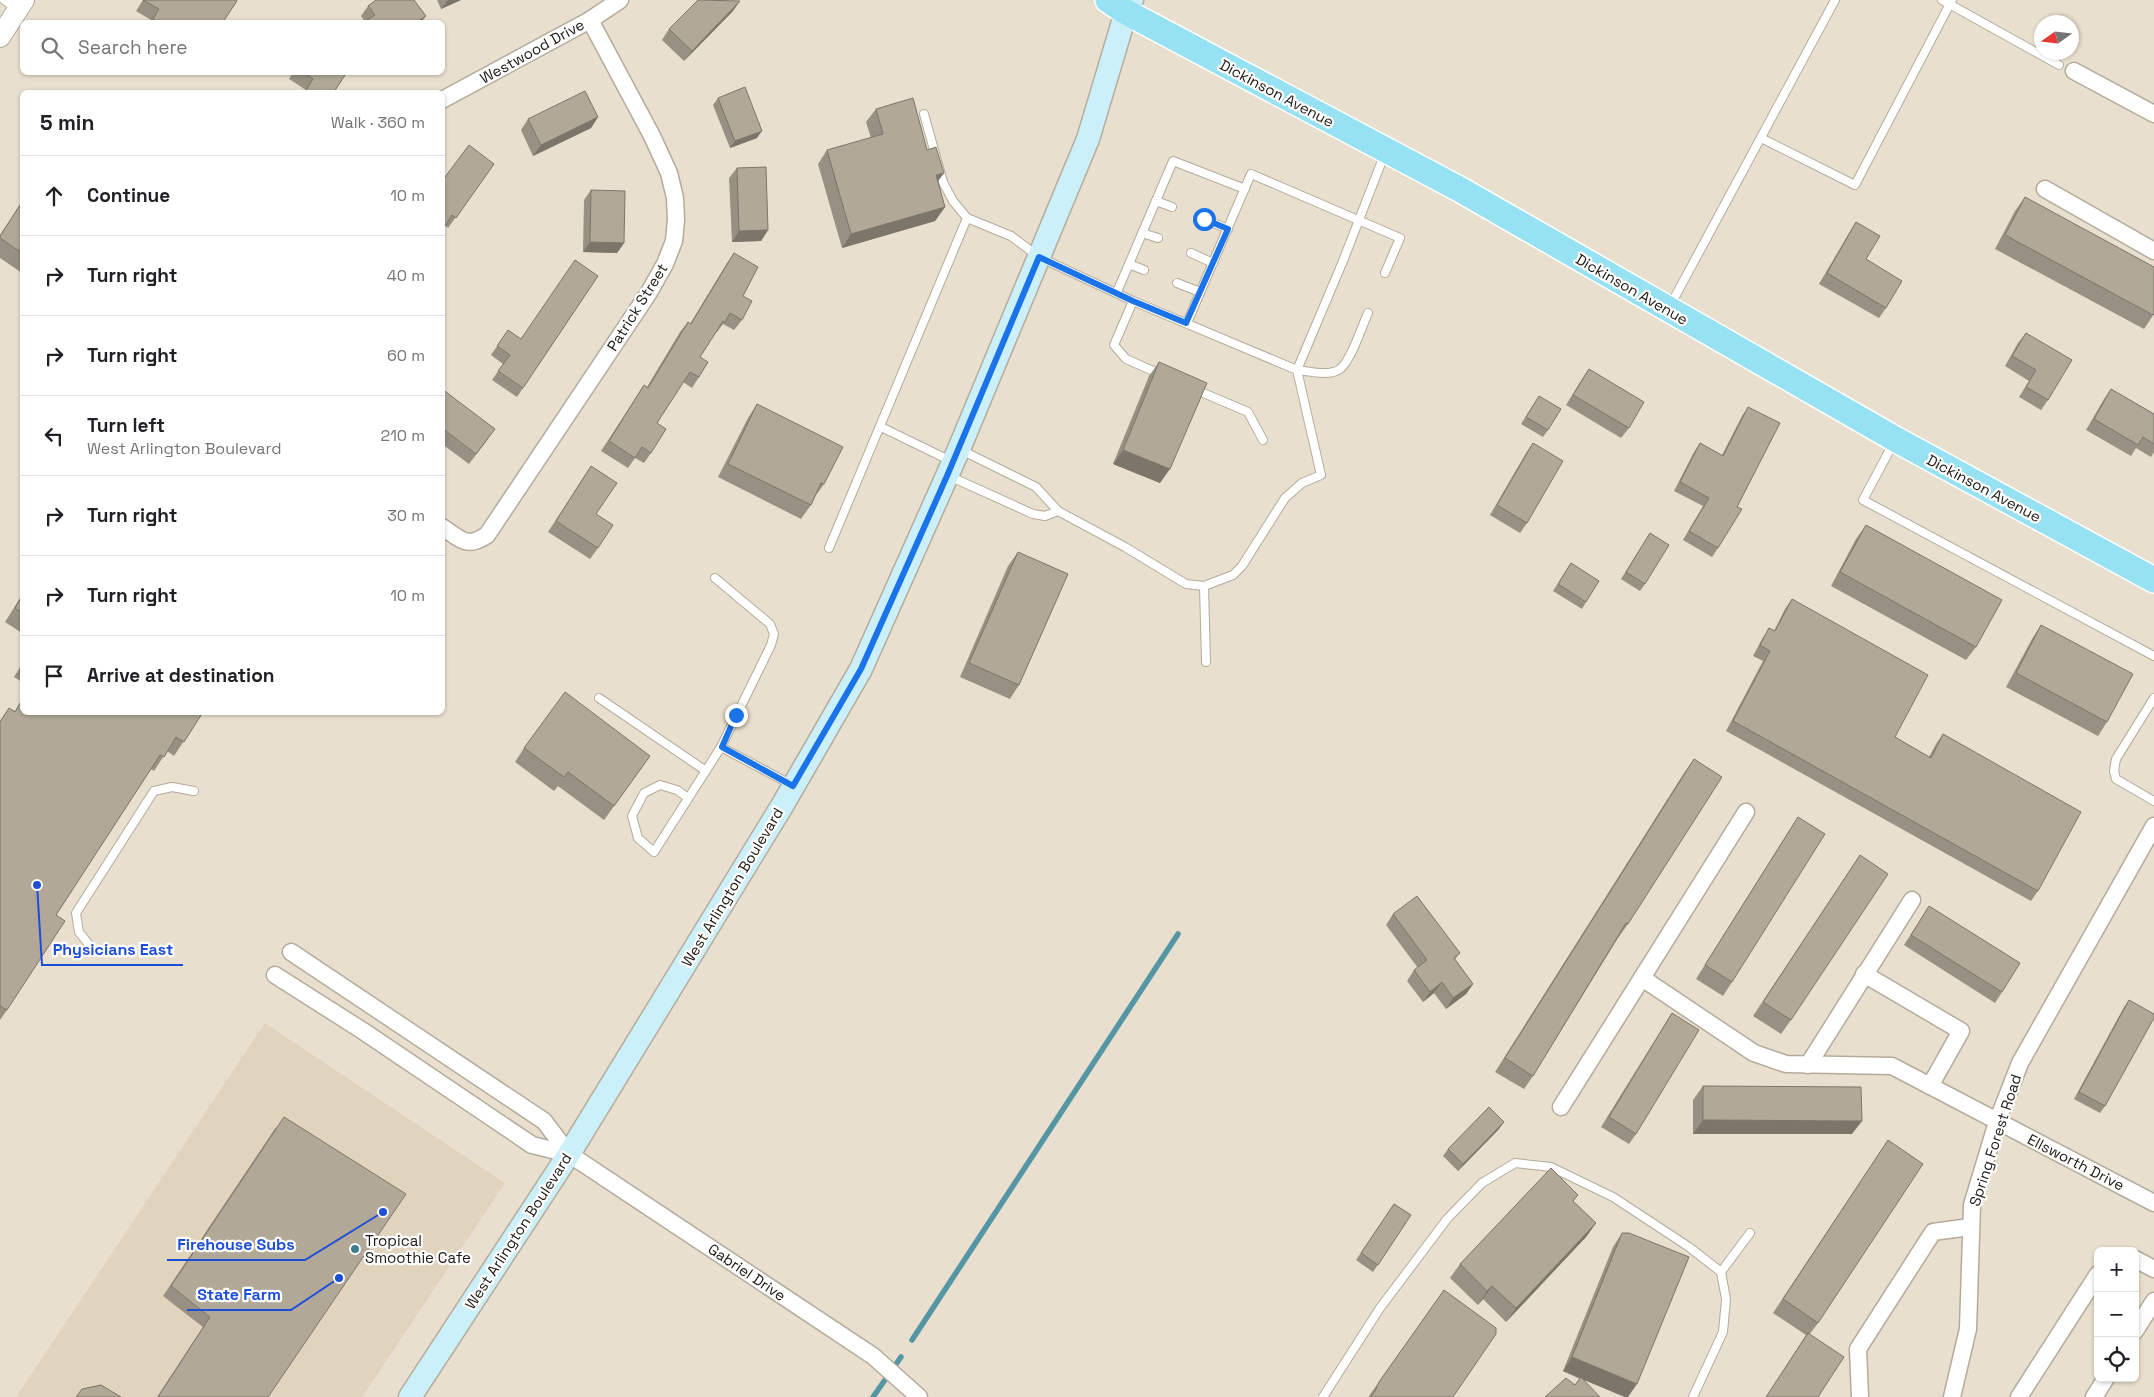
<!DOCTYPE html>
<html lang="en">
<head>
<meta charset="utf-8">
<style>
	:root { --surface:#fff; --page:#f2f2f2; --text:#202124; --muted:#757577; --line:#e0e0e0 }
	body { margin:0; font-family:"Space Grotesk",sans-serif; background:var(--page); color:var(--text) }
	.controls { position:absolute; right:15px; bottom:15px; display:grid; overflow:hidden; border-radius:8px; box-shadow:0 1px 4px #0004 }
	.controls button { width:45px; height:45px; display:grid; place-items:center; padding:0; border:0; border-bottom:1px solid var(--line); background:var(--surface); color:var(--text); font:25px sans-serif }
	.compass { position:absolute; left:2034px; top:15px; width:45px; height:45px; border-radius:50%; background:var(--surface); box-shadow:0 1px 4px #0004; rotate:256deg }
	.stop { position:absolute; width:15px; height:15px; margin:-11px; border:4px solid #1a73e8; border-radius:50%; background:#fff }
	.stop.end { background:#1a73e8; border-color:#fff; box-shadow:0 1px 5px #0008 }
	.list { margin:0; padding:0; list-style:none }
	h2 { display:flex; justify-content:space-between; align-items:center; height:65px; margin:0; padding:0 20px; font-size:21px }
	h2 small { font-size:16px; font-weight:400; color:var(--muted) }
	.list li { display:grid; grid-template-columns:32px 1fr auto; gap:15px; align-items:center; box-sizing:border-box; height:80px; padding:0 20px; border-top:1px solid var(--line) }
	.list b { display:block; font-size:19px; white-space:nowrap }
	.list p { margin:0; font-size:16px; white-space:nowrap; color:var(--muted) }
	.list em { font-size:16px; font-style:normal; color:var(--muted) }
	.icon { flex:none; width:28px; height:28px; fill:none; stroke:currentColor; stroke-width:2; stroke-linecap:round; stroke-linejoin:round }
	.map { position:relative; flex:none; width:2154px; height:1397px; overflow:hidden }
	.search { position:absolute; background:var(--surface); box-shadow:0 1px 4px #0004; left:20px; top:20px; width:425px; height:55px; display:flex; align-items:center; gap:12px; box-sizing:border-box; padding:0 18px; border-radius:8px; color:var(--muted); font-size:19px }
	.panel { position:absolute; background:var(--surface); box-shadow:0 1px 4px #0004; left:20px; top:90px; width:425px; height:625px; border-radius:8px }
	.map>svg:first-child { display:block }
	.built { fill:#e1d4bc }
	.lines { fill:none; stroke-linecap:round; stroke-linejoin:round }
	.stream { stroke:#5596a4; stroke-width:5.5 }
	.service-casing { stroke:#b4ab9b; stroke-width:10 }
	.minor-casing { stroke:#b4ab9b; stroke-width:19 }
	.tertiary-casing { stroke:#b4ab9b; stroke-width:22 }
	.secondary-casing { stroke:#b4ab9b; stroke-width:25 }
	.primary-casing { stroke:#fff; stroke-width:28 }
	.service { stroke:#fff; stroke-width:8 }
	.minor { stroke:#fff; stroke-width:16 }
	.tertiary { stroke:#fff; stroke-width:20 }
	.secondary { stroke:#cbf0f9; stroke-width:22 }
	.primary { stroke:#97e2f2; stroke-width:25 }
	.wall { fill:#989082 }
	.shaded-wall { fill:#7c766a }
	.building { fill:#b1a897; stroke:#7c766a }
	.route { stroke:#1a73e8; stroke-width:6 }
	.poi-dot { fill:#3a7e8e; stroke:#fff; stroke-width:2 }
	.labels { text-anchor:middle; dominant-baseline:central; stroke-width:4.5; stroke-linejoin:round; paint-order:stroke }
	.street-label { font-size:15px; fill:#1c1913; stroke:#fff }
	.poi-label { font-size:15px; fill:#1c1913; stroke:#fff; text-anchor:start }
	.leader { fill:none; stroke:#1d4ed8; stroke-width:2 }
	.callout-dot { fill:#1d4ed8; stroke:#fff; stroke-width:2 }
	.callout-label { font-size:16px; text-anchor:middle; font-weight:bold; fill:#1d4ed8; stroke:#fff; stroke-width:4.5; stroke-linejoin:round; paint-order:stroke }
</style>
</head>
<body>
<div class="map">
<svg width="2154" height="1397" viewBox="0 0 2154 1397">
	<rect width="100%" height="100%" fill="#e9dfce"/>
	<path class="built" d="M265,1023L505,1183L362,1397H16Z"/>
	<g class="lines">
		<g class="stream">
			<path d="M912,1340L1178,934"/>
			<path d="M873,1397L901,1357"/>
		</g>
		<defs>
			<g id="service">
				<path d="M4,0L17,9"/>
				<path d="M1942,0L2059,65"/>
				<path d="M924,114L943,182L953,201L967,218L1011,236L1039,257L1133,301L1297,370C1308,371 1329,377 1340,369C1351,361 1362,326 1368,313"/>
				<path d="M1761,138L1855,185L1952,0"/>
				<path d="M1156,201L1172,207"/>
				<path d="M1204,219L1228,229"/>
				<path d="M1142,233L1158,238"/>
				<path d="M1191,253L1213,263"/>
				<path d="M1129,264L1144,270"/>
				<path d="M1177,283L1200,292"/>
				<path d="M1117,292L1173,161L1245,189"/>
				<path d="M1133,301L1114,345L1126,359L1160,374"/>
				<path d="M1670,306L1835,0"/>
				<path d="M1187,323L1251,174L1400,238L1385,273"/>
				<path d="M1194,389L1248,412L1263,440"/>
				<path d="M881,427L951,461"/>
				<path d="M1894,442L1863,500L2154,656"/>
				<path d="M961,450L1036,487L1058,511L1125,547L1186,584L1204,586L1233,575L1242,566L1285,498L1302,483L1321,475L1297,370L1343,261L1385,153"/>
				<path d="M949,476L1033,514L1045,516L1058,511"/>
				<path d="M829,548L967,218"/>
				<path d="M715,578L770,624L774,634L771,645L721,747L792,785"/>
				<path d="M1204,586L1206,662"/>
				<path d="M599,698L706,771"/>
				<path d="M2154,698L2116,759L2114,771L2116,779L2154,801"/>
				<path d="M688,798L677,790L660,785L644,793L632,816L638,838L654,852L721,747"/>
				<path d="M91,947L79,932L76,913L154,791L172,787L194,791"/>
				<path d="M1721,1272L1750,1233"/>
				<path d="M1323,1397L1380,1308L1447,1219L1482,1183L1515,1163L1551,1167L1613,1197L1689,1247L1721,1272L1726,1299L1723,1332L1693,1397"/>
			</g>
			<g id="minor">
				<path d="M2074,71L2154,114"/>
				<path d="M442,100L590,20L620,0"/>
				<path d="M2045,189L2154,251"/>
				<path d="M442,527C461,539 466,549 487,535L648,294L665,264L674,241L676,220L675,198L669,173L652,136L590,20"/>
				<path d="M291,952L544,1121L569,1154L873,1356L919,1397"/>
				<path d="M1864,974L1961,1031L1930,1086"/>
				<path d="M275,975L363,1031L532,1145L569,1154"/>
				<path d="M1642,978L1754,1053L1786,1064L1892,1066L2154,1203"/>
				<path d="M1808,1065L1912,900"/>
				<path d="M1561,1107L1746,812"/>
				<path d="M2135,1259L2154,1269"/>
				<path d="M2135,1331L2154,1301"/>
				<path d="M1860,1397L1858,1349L1933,1232L1970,1227"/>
				<path d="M1952,1397L1968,1329L1972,1205L1997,1122L2020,1063L2154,826"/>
				<path d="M2019,1397L2098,1274"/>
				<path d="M2094,1397L2106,1378"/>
			</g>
			<path id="tertiary" d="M0,37L24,0"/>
			<path id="secondary" d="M410,1397L569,1154L782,806L861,669L959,449L1088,139L1126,12L1132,0"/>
			<path id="primary" d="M1108,0L1126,12L1461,190L1895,439L2154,580"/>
		</defs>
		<use href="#service" class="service-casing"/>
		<use href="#minor" class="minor-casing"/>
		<use href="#tertiary" class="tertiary-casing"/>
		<use href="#secondary" class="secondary-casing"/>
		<use href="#primary" class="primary-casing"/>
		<use href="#service" class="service"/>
		<use href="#minor" class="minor"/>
		<use href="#tertiary" class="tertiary"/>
		<use href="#secondary" class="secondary"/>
		<use href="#primary" class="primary"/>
	</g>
	<g class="wall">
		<path d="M143,0H236L223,22H150L151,20L136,11Z"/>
		<path d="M437,0H461L441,9Z"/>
		<path d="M368,6L426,16L365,22L361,16Z"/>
		<path d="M733,11L684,61L662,40L669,29Z"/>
		<path d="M293,72H347L334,92H304L306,90L289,79Z"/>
		<path d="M718,98L757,138L730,148L713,105Z"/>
		<path d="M876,109L927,150L938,182L945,207L935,221L842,248L818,164L827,150L871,138L866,122Z"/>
		<path d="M598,117L591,128L533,156L521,130L528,119Z"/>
		<path d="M494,164L448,228L446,226L442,181Z"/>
		<path d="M737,168L768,230L761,241L732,242L729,178Z"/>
		<path d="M591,190L624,243L617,253L583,252L584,200Z"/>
		<path d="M2025,197L2154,314L2144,329L1995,249L2015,211Z"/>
		<path d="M22,202V273L0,258V235Z"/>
		<path d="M1856,222L1866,259L1886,308L1879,318L1819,284L1849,233Z"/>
		<path d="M734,253L743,296L742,320L734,330L723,324L717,332H716L700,357L699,377L692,388L683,382L657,423L651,453L644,463L635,458L628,468L601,451L644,385L647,387L680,332L688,322L690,324L727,263Z"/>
		<path d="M598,276L517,397L492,380L503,364L491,355L502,339H521Z"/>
		<path d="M2026,333L2048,400L2041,410L2019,397L2029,381L2005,366L2018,343Z"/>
		<path d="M1159,362L1160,483L1113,464L1149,376Z"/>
		<path d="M1589,369L1629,428L1621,438L1566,405L1582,379Z"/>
		<path d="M442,389L488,439L469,464L442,444Z"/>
		<path d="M2111,389L2154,414V452L2151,457L2136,448L2131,456L2086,430L2104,399Z"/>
		<path d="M1539,396L1548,430L1543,437L1521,424Z"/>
		<path d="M757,404L824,484L814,498L811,505L801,519L718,477L748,418Z"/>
		<path d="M1748,407L1737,507L1718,548L1712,557L1683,540L1703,506L1674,491L1694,452L1700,443L1722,455L1742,416Z"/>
		<path d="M1533,443L1527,523L1520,533L1490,515L1526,453Z"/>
		<path d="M591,466L596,514L598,548L590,559L548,532Z"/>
		<path d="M1866,525L1976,647L1966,660L1831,586L1856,539Z"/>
		<path d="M1650,533L1645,584L1640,591L1621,579Z"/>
		<path d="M1018,552L1019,685L1010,699L960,677L1008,566Z"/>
		<path d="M1571,563L1586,602L1582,609L1553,591Z"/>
		<path d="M22,595V633L5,622Z"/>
		<path d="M1792,599L1895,737L1929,757L1936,744L1943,734L2038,891L2031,901L1726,731L1763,661L1753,656L1762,639L1769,628L1774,631L1785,609Z"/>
		<path d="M2041,625L2107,722L2098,736L2006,687L2032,639Z"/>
		<path d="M22,664V682L14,677Z"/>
		<path d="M22,699V712H203L174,756L167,751L154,771L151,769L56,915L7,1010L0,1020V721L9,708L15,711Z"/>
		<path d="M524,748L650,756L604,820L558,786L554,791L515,762Z"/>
		<path d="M1694,759L1628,924L1618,938L1533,1076L1524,1089L1495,1072L1684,773Z"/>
		<path d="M1798,817L1732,982L1723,996L1696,979L1789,831Z"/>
		<path d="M1860,855L1791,1020L1781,1034L1753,1016Z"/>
		<path d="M1929,906L2002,992L1995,1003L1904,945Z"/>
		<path d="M1393,914L1460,953L1455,959L1473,984L1466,994L1446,1009L1434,993L1423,1002L1407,981L1414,970L1418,968L1386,925Z"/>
		<path d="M2129,1000L2105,1106L2100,1113L2074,1099L2124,1007Z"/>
		<path d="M1672,1013L1636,1134L1629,1144L1601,1127L1665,1024Z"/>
		<path d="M1703,1086L1852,1134H1693V1100Z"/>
		<path d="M276,1127L268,1397H157L203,1327L163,1296Z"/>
		<path d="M1499,1129L1458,1171L1443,1156L1448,1149Z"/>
		<path d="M1888,1140L1818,1323L1809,1335L1818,1397H1766L1806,1335L1773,1313Z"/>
		<path d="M1573,1202L1596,1223L1586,1237L1506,1322L1483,1299L1478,1305L1450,1278L1460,1264Z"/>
		<path d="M1394,1204L1411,1215L1373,1272L1356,1260Z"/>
		<path d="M1622,1233L1628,1397H1625L1584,1380L1575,1385L1580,1379L1563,1371L1613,1247Z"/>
		<path d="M1444,1290L1453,1397H1369V1396Z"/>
	</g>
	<g class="shaded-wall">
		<path d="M448,0H461L441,9Z"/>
		<path d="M740,1L733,11L684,61L692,51Z"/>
		<path d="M426,16L421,22H417Z"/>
		<path d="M598,117L591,128L533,156L541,145Z"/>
		<path d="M762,131L757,138L730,148L735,141Z"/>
		<path d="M944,173L934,187L936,175Z"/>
		<path d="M945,207L935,221L842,248L851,234Z"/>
		<path d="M768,230L761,241L732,242L739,231Z"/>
		<path d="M590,242L624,243L617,253L583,252Z"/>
		<path d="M1123,450L1170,469L1160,483L1113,464Z"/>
		<path d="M1442,982L1434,993L1423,1002L1430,992Z"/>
		<path d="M1473,984L1466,994L1446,1009L1453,998Z"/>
		<path d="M1703,1120L1862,1121L1852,1134H1693Z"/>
		<path d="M1504,1122L1499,1129L1458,1171L1463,1164Z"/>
		<path d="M1596,1223L1586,1237L1506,1322L1516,1308Z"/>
		<path d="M1492,1286L1483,1299L1478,1305L1487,1291Z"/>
		<path d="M1572,1357L1637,1384L1628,1397H1625L1563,1371Z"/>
	</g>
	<g class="building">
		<path d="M143,0H236L237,1L223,22H158L153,19L159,9Z"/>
		<path d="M376,0H414L426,16L417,22H364L375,15L368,6Z"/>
		<path d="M698,0L740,1L692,51L669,29Z"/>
		<path d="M303,72H347L334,92H305L313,79Z"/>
		<path d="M745,87L762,131L735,141L718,98Z"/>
		<path d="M585,91L598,117L541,145L528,119Z"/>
		<path d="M913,98L927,150L936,147L944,173L936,175L945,207L851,234L827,150L883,134L876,109Z"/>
		<path d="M469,145L494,164L456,218L452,215L442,231V181Z"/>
		<path d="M766,167L768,230L739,231L737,168Z"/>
		<path d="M591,190L625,191L624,243L590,242Z"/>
		<path d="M2025,197L2154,267V314L2153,315L2005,235Z"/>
		<path d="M22,202V253L0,238V236Z"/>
		<path d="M1856,222L1880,236L1866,259L1902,281L1886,308L1827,273Z"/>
		<path d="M734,253L758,267L743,296L752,301L742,320L730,313L725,322L723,321L700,357L708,362L699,377L690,372L657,423L666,429L651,453L642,447L635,458L609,441L644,385L648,388L688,322L691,324Z"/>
		<path d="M575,260L598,276L523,388L498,371L510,355L497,346L508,330L521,339Z"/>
		<path d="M2026,333L2072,360L2048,400L2026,387L2036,370L2012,356Z"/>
		<path d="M1159,362L1207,383L1170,469L1123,450Z"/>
		<path d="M1589,369L1644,402L1629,428L1573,395Z"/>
		<path d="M442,389L495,429L476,454L442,428Z"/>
		<path d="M2111,389L2154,414V444L2143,437L2138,445L2094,419Z"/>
		<path d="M1539,396L1561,409L1548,430L1526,417Z"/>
		<path d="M757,404L843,447L824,484L821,483L811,505L728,464Z"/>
		<path d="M1748,407L1780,423L1737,507L1742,509L1718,548L1689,531L1709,498L1680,482L1700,443L1723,456Z"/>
		<path d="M1533,443L1563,461L1527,523L1497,505Z"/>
		<path d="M591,466L617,483L596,514L613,525L598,548L556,521Z"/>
		<path d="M1866,525L2002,600L1976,647L1840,572Z"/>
		<path d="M1650,533L1669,545L1645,584L1626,572Z"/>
		<path d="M1018,552L1068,574L1019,685L969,663Z"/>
		<path d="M1571,563L1599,581L1586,602L1558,584Z"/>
		<path d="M22,596V613L15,608Z"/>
		<path d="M1792,599L1928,675L1895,737L1931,758L1943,734L2081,812L2038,891L1733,721L1770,651L1760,645L1769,628L1775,631Z"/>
		<path d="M2041,625L2133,674L2107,722L2016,673Z"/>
		<path d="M565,692L650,756L614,806L568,772L564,777L524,748Z"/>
		<path d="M22,700V712H203L184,742L176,737L164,757L160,755L56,915L65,921L7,1010L0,1006V722L9,708L15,712Z"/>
		<path d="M1694,759L1722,777L1628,924L1626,923L1533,1076L1505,1058Z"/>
		<path d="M1798,817L1825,834L1732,982L1705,965Z"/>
		<path d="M1860,855L1888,874L1791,1020L1763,1002Z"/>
		<path d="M1417,896L1460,953L1454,958L1473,984L1453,998L1442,982L1430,992L1414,970L1427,960L1393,914Z"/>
		<path d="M1929,906L2020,963L2002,992L1911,935Z"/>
		<path d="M2129,1000L2154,1014V1018L2105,1106L2079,1092Z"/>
		<path d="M1672,1013L1699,1030L1636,1134L1609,1117Z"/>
		<path d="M1703,1086L1861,1087L1862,1121L1703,1120Z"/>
		<path d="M1489,1107L1504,1122L1463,1164L1448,1149Z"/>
		<path d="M284,1117L406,1194L268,1397H158L210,1317L171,1286Z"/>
		<path d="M1888,1140L1923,1164L1818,1323L1783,1299Z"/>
		<path d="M1551,1168L1578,1195L1573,1201L1596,1223L1516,1308L1492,1286L1487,1291L1460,1264Z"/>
		<path d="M1394,1204L1411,1215L1378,1265L1361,1253Z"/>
		<path d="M1622,1233H1629L1689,1257L1637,1384L1572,1357Z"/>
		<path d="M1444,1290L1496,1328V1334L1453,1397H1371L1375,1391L1379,1382Z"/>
		<path d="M1808,1333L1844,1357L1818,1397H1766Z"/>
		<path d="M1581,1377L1600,1397H1545L1566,1378L1575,1385Z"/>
		<path d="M101,1385L121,1397H76L82,1389Z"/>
	</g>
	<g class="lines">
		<path class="route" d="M736,715L722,747L793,786L861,669L947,476L1039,257L1133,301L1186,323L1228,229L1204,219"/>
	</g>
	<circle class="poi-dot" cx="355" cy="1249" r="5"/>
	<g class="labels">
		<g class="street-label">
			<text transform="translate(532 51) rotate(-29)">Westwood Drive</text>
			<text transform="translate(1277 93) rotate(28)">Dickinson Avenue</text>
			<text transform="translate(1632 289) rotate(30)">Dickinson Avenue</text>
			<text transform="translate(637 307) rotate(-58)">Patrick Street</text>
			<text transform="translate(1984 488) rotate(28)">Dickinson Avenue</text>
			<text transform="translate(732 887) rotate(-59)">West Arlington Boulevard</text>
			<text transform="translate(1995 1140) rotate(-72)">Spring Forest Road</text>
			<text transform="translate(2076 1162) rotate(27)">Ellsworth Drive</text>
			<text transform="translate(518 1231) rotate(-57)">West Arlington Boulevard</text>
			<text transform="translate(747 1272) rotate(34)">Gabriel Drive</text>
		</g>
		<g class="poi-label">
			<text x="365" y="1240">Tropical<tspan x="365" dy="17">Smoothie Cafe</tspan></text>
		</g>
	</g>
	<path class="leader" d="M37 885L42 965H183M383 1212L305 1260H167M339 1278L291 1310H187"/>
	<g class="callout-dot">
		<circle cx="37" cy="885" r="5"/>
		<circle cx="383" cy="1212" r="5"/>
		<circle cx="339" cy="1278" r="5"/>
	</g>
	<g class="callout-label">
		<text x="113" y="955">Physicians East</text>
		<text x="236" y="1250">Firehouse Subs</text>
		<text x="239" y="1300">State Farm</text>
	</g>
</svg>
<div class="controls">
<button>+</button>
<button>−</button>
<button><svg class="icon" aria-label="locate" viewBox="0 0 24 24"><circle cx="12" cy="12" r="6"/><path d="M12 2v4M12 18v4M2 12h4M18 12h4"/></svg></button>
</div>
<svg class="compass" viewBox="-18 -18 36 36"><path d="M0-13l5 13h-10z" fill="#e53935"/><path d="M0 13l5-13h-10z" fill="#757577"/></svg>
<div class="stop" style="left:1204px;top:219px"></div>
<div class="stop end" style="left:736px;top:715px"></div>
<div class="search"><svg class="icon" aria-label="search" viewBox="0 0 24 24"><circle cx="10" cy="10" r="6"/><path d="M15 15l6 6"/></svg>Search here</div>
<section class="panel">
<h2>5 min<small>Walk · 360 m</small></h2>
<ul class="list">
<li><svg class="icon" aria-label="ahead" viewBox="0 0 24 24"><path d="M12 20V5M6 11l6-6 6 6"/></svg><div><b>Continue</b></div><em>10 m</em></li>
<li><svg class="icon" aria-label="right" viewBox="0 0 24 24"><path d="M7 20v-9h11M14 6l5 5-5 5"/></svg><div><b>Turn right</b></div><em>40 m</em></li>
<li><svg class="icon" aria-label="right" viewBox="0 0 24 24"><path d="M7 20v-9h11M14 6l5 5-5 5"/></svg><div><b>Turn right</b></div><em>60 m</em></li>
<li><svg class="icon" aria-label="left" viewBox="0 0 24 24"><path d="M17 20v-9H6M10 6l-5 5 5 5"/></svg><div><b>Turn left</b><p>West Arlington Boulevard</p></div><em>210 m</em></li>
<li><svg class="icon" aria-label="right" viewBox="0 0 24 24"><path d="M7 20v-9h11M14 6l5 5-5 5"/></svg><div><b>Turn right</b></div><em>30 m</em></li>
<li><svg class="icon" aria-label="right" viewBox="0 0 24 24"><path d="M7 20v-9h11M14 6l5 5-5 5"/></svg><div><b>Turn right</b></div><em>10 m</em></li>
<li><svg class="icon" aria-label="arrive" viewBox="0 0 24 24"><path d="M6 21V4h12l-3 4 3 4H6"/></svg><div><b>Arrive at destination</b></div></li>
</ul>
</section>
</div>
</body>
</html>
